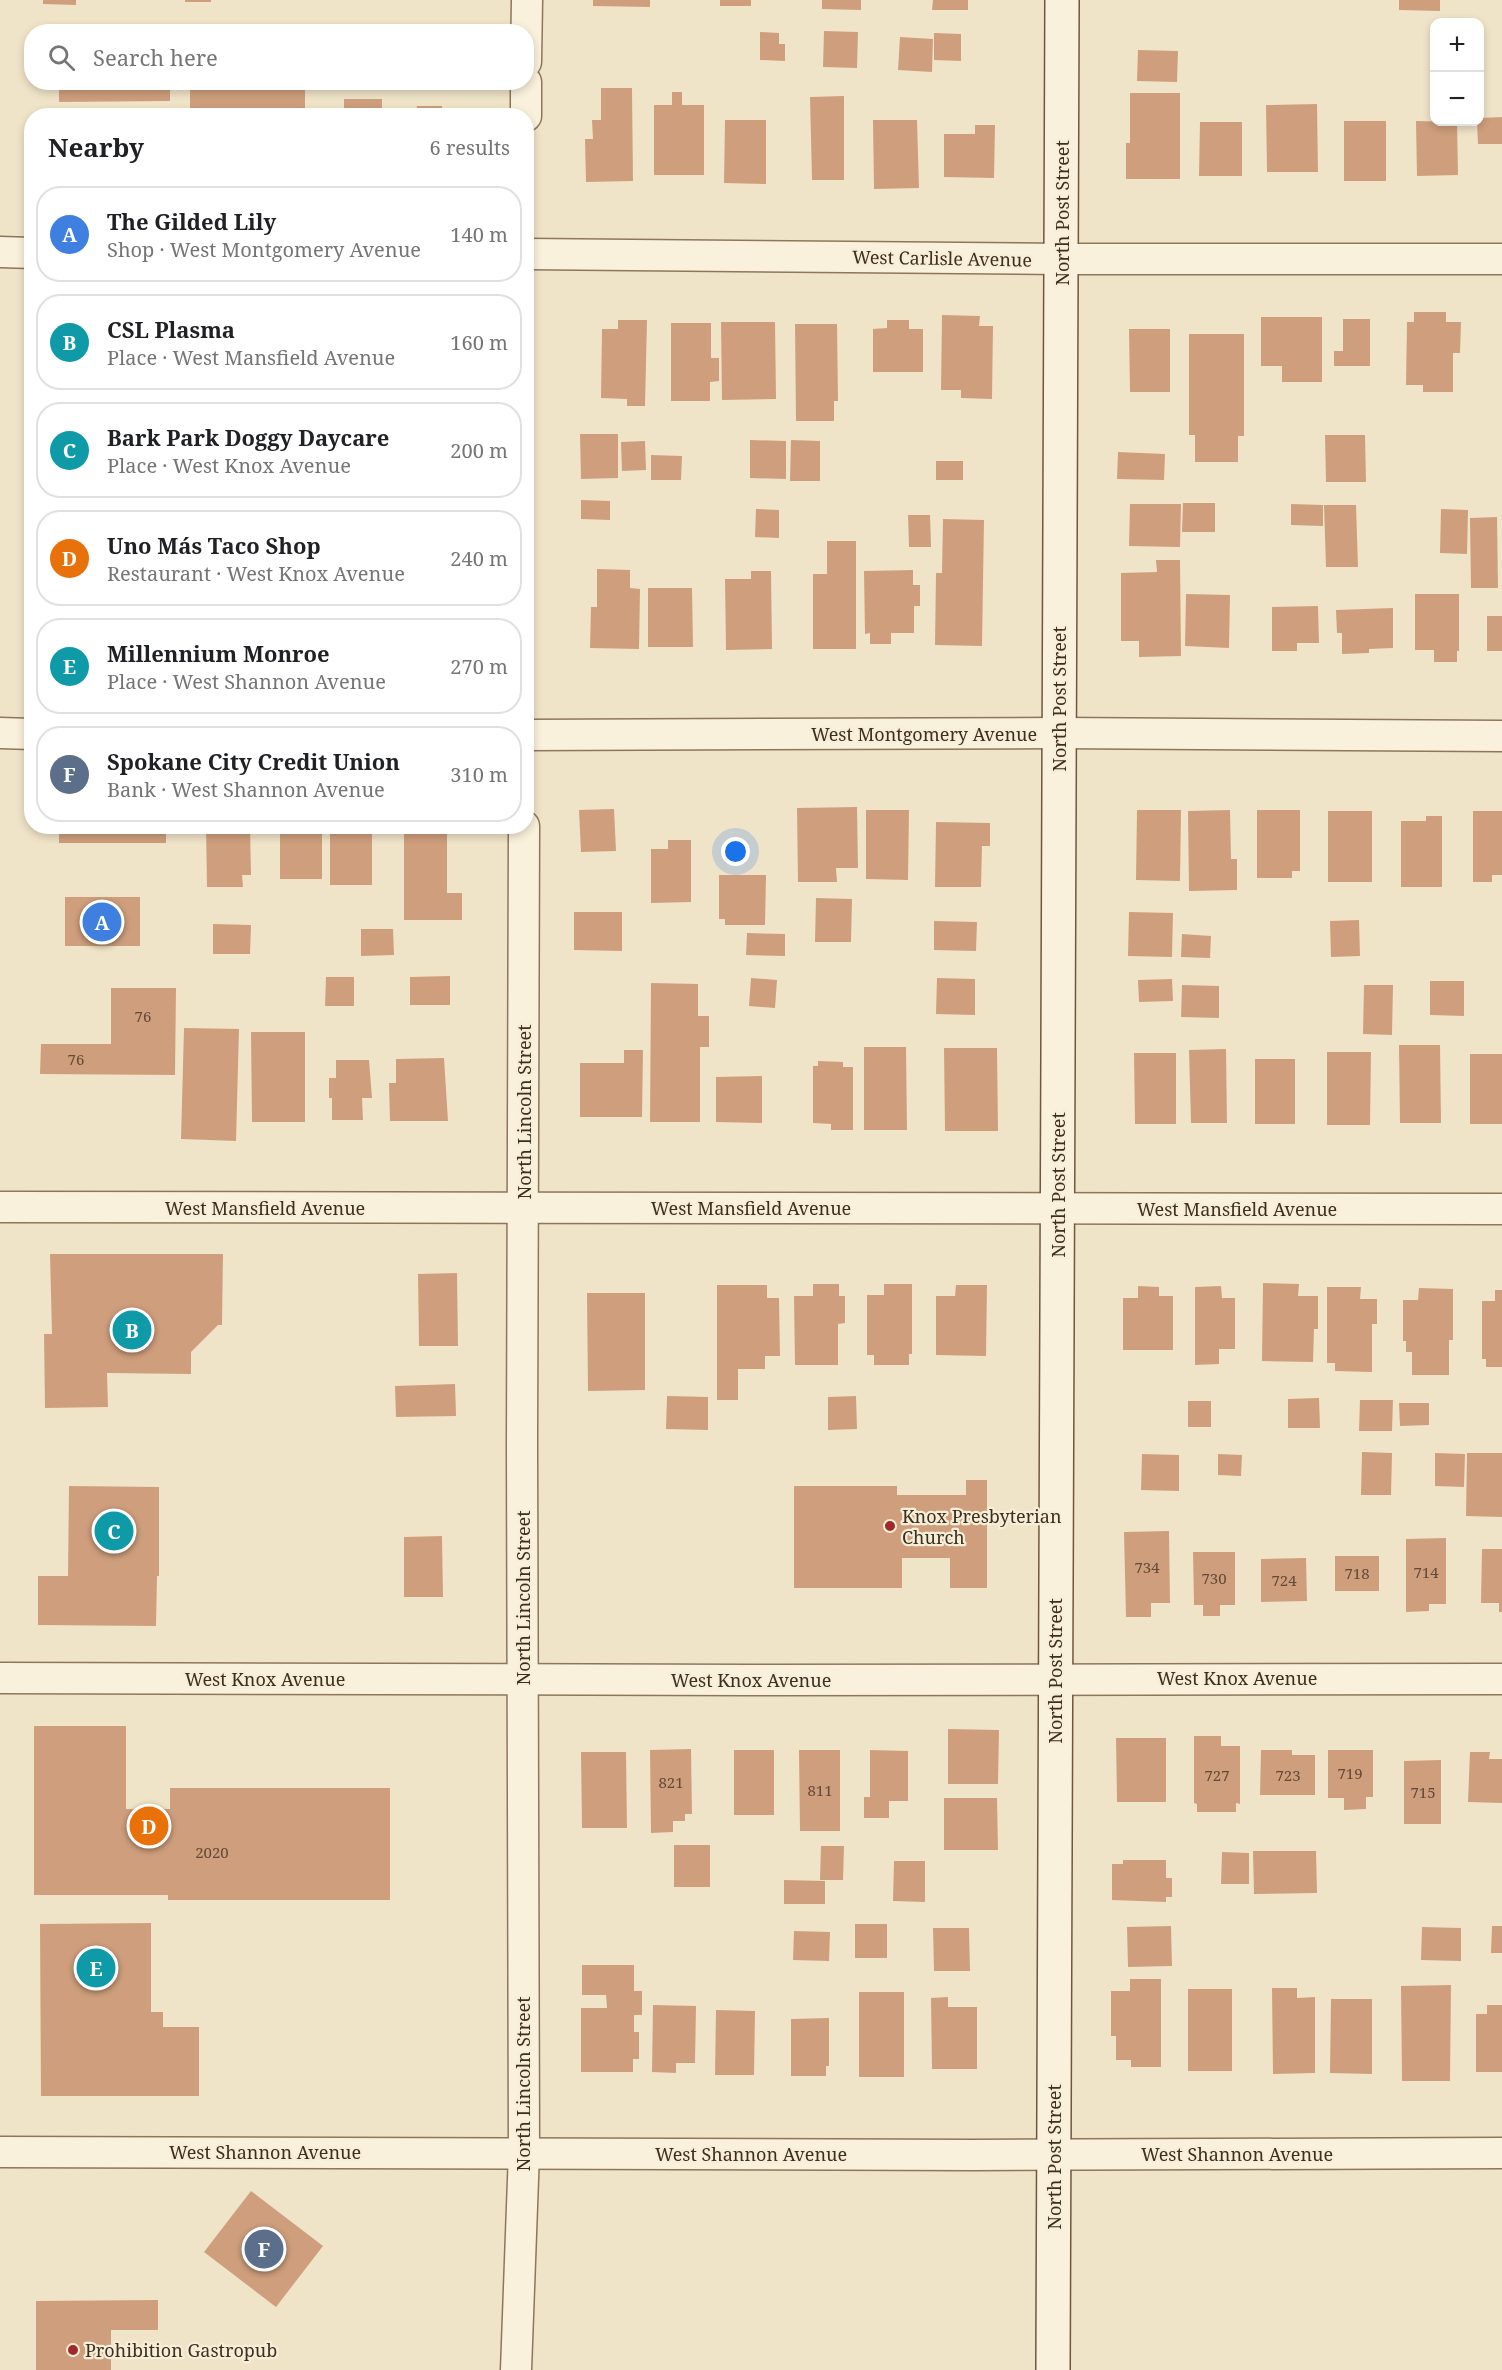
<!DOCTYPE html>
<html lang="en">
<head>
<meta charset="utf-8">
<style>
	:root { --surface:#fff; --page:#f6f6f6; --text:#202124; --muted:#757577; --line:#e0e0e0; --accent:#db2777 }
	body { margin:0; font-family:"Noto Serif",serif; background:var(--page); color:var(--text) }
	.controls { position:absolute; right:18px; top:18px; display:grid; overflow:hidden; border-radius:12px; box-shadow:0 3px 9px #0003 }
	.controls button { width:54px; height:54px; display:grid; place-items:center; padding:0; border:0; border-bottom:2px solid var(--line); background:var(--surface); color:var(--text); font:30px sans-serif }
	.you { position:absolute; left:736px; top:852px; width:21px; height:21px; margin:-15px; border:4px solid #fff; border-radius:50%; background:#1a73e8; box-shadow:0 0 0 9px #1a73e833 }
	.badge { display:grid; place-items:center; width:39px; height:39px; border-radius:50%; background:var(--accent); color:#fff; font-size:20px; font-weight:700 }
	.pin { position:absolute; translate:-50% -50%; border:3px solid #fff; box-shadow:0 2px 6px #0006 }
	.list { margin:0; padding:0; list-style:none }
	h2 { display:flex; justify-content:space-between; align-items:center; height:78px; margin:0; padding:0 24px; font-size:26px }
	h2 small { font-size:20px; font-weight:400; color:var(--muted) }
	.list li { display:grid; grid-template-columns:39px 1fr auto; gap:18px; align-items:center; box-sizing:border-box; height:96px; margin:0 12px 12px; padding:0 12px; border:2px solid var(--line); border-radius:24px }
	.list b { display:block; font-size:22px; white-space:nowrap }
	.list p { margin:0; font-size:20px; white-space:nowrap; color:var(--muted) }
	.list em { font-size:20px; font-style:normal; color:var(--muted) }
	.icon { flex:none; width:33px; height:33px; fill:none; stroke:currentColor; stroke-width:2; stroke-linecap:round; stroke-linejoin:round }
	.map { position:relative; flex:none; width:1502px; height:2370px; overflow:hidden }
	.search { position:absolute; background:var(--surface); box-shadow:0 3px 9px #0003; left:24px; top:24px; width:510px; height:66px; display:flex; align-items:center; gap:15px; box-sizing:border-box; padding:0 21px; border-radius:24px; color:var(--muted); font-size:22px }
	.panel { position:absolute; background:var(--surface); box-shadow:0 3px 9px #0003; left:24px; top:108px; width:510px; height:726px; border-radius:24px }
	.map>svg:first-child { display:block }
	.building { fill:#cf9f7d }
	.lines { fill:none; stroke-linecap:round; stroke-linejoin:round }
	.street-casing { stroke:#8d765c; stroke-width:33 }
	.secondary-casing { stroke:#6f573f; stroke-width:36 }
	.street { stroke:#faf1dc; stroke-width:30 }
	.secondary { stroke:#faf1dc; stroke-width:33 }
	.poi-dot { fill:#9e2a2b; stroke:#f7eed8; stroke-width:2 }
	.labels { text-anchor:middle; dominant-baseline:central; stroke-width:4.5; stroke-linejoin:round; paint-order:stroke }
	.number-label { font-size:15px; fill:#624a37 }
	.street-label { font-size:18px; fill:#3d2e20; stroke:#f7eed8 }
	.poi-label { font-size:18px; fill:#3d2e20; stroke:#f7eed8; text-anchor:start }
</style>
</head>
<body>
<div class="map">
<svg width="1502" height="2370" viewBox="0 0 1502 2370">
	<rect width="100%" height="100%" fill="#f0e4c8"/>
	<g class="building">
		<path d="M43,0H76V5L43,4Z"/>
		<rect x="185" y="0" width="26" height="2"/>
		<path d="M593,0H650V7L593,6Z"/>
		<rect x="720" y="0" width="31" height="6"/>
		<path d="M822,0H861V10L822,9Z"/>
		<path d="M933,0H968V10H932Z"/>
		<path d="M1399,0H1440V11L1399,10Z"/>
		<path d="M824,31L858,32L857,68L823,67Z"/>
		<path d="M760,32L779,33V44H785V61L760,60Z"/>
		<path d="M934,33L961,34V61L934,60Z"/>
		<path d="M900,37L933,39L932,72L898,70Z"/>
		<path d="M1138,50L1178,51L1177,82L1137,81Z"/>
		<path d="M59,82H170V101L59,102Z"/>
		<rect x="190" y="82" width="115" height="34"/>
		<path d="M601,88H632L633,181L586,182L585,139H593L592,120H601Z"/>
		<path d="M672,92H682V105H704V175H654V105H672Z"/>
		<path d="M1130,93H1180V179H1126V143H1130Z"/>
		<path d="M844,96V180H812L810,97Z"/>
		<rect x="344" y="99" width="38" height="17"/>
		<path d="M1317,104L1318,172H1267L1266,105Z"/>
		<path d="M417,106H442V116H416Z"/>
		<path d="M1502,117V144H1478L1477,122H1480V118Z"/>
		<path d="M725,120H766V184L724,183Z"/>
		<path d="M873,120H917L919,188L874,189Z"/>
		<rect x="1344" y="121" width="42" height="60"/>
		<path d="M1416,121L1457,122L1458,175L1417,176Z"/>
		<path d="M1200,122H1242V176H1199Z"/>
		<path d="M975,125H995L994,178L944,177V134H975Z"/>
		<path d="M1414,312H1446V322H1461L1460,353H1453V392H1423V385H1406L1407,322H1414Z"/>
		<path d="M942,315L980,316L979,326H993L992,399L961,398V390H941Z"/>
		<path d="M1261,317H1322V382H1282V366H1261Z"/>
		<path d="M1343,319H1370V366H1334V351H1343Z"/>
		<path d="M618,320H647L645,406H627V399L601,398L602,329H618Z"/>
		<path d="M887,320H909V329H923V372H873V329L887,328Z"/>
		<path d="M721,322H775L776,399L722,400Z"/>
		<path d="M671,323H711V358H719V381L710,382V401H671Z"/>
		<path d="M795,324H837L838,401H834V421H796Z"/>
		<path d="M1129,329H1170V392H1130Z"/>
		<path d="M1189,334H1244V436H1238V462H1195V435H1189Z"/>
		<path d="M580,434H618V478L581,479Z"/>
		<path d="M1325,435H1365L1366,482H1326Z"/>
		<path d="M750,440L786,441V479L750,478Z"/>
		<path d="M791,440L820,441V481H790Z"/>
		<path d="M645,441L646,470L622,471L621,442Z"/>
		<path d="M1118,452L1165,454L1164,480L1117,479Z"/>
		<path d="M651,455L682,456L681,480H651Z"/>
		<rect x="936" y="461" width="27" height="19"/>
		<path d="M581,500L610,501V520L581,519Z"/>
		<path d="M1183,503H1215V532H1182Z"/>
		<path d="M1130,504H1181L1180,547L1129,546Z"/>
		<path d="M1291,504L1323,505V526L1291,525Z"/>
		<path d="M1324,505H1356L1358,567H1326Z"/>
		<path d="M756,509L779,510V538L755,537Z"/>
		<path d="M1441,509L1468,510L1467,554L1440,553Z"/>
		<path d="M908,515H930L931,547H909Z"/>
		<path d="M1497,517L1498,588H1471L1470,518Z"/>
		<path d="M943,519L984,520L982,646L935,645L936,573H942Z"/>
		<path d="M827,541H856V649H813V574H827Z"/>
		<path d="M1156,560H1180L1181,656L1139,657V641H1121V573L1157,572Z"/>
		<path d="M597,569L630,570V588L640,589L639,649L590,648L591,607H597Z"/>
		<path d="M913,570V585H920V606H914V633H891V644H870V633L865,634L864,571Z"/>
		<path d="M751,571H771L772,649L726,650L725,579H751Z"/>
		<path d="M648,588H692L693,647H648Z"/>
		<path d="M1186,594L1230,595L1229,648L1185,646Z"/>
		<path d="M1415,594H1459V651H1457V662H1434V650H1415Z"/>
		<path d="M1318,606L1319,643H1297V651H1272V607Z"/>
		<path d="M1393,608V648L1369,649V653L1342,654V633H1337L1336,610Z"/>
		<rect x="1487" y="616" width="15" height="35"/>
		<path d="M857,807L858,868H836L837,882H798L797,808Z"/>
		<path d="M614,809L616,851L581,852L579,810Z"/>
		<path d="M866,810H909L908,880L866,879Z"/>
		<path d="M1137,810H1181L1180,881L1136,880Z"/>
		<path d="M1230,810L1231,859H1237V890L1189,891L1188,811Z"/>
		<path d="M1257,810H1300V871H1292V878H1257Z"/>
		<rect x="1328" y="811" width="44" height="71"/>
		<path d="M1473,811H1502V875H1492V882H1473Z"/>
		<path d="M1426,816H1442V887H1401V821H1426Z"/>
		<path d="M936,822L990,823V846H982L981,887H935Z"/>
		<rect x="59" y="826" width="107" height="17"/>
		<path d="M206,826H250L251,875H242L243,887H207Z"/>
		<rect x="280" y="826" width="42" height="53"/>
		<rect x="330" y="826" width="42" height="59"/>
		<path d="M404,826H447V893H462V920H404Z"/>
		<path d="M668,840H691V902L651,903V849H668Z"/>
		<path d="M719,875H766L765,925H725V919H719Z"/>
		<rect x="65" y="897" width="75" height="49"/>
		<path d="M816,898L852,899L851,942H815Z"/>
		<path d="M574,912H622V951L574,950Z"/>
		<path d="M1129,912L1173,913L1172,957L1128,956Z"/>
		<path d="M1359,920L1360,956L1331,957L1330,921Z"/>
		<path d="M934,921L977,922L976,951L934,950Z"/>
		<path d="M213,924L251,925L250,954H213Z"/>
		<path d="M361,929H393L394,955L361,956Z"/>
		<path d="M747,933L785,934V956L746,955Z"/>
		<path d="M1182,934L1211,936L1210,958L1181,957Z"/>
		<path d="M450,976V1005H410V977Z"/>
		<path d="M326,977H354V1006H325Z"/>
		<path d="M751,978L777,980L775,1008L749,1006Z"/>
		<path d="M937,978L975,979V1015L936,1014Z"/>
		<path d="M1172,979L1173,1001L1139,1002L1138,980Z"/>
		<path d="M1430,981H1464V1016L1430,1015Z"/>
		<path d="M651,983L698,984V1016H709V1047H700V1122H650Z"/>
		<path d="M1182,985L1219,986V1018L1181,1017Z"/>
		<path d="M1364,985H1393L1392,1035L1363,1034Z"/>
		<path d="M111,988H176L175,1075L40,1074L41,1044H111Z"/>
		<path d="M184,1028L239,1029L236,1141L181,1139Z"/>
		<path d="M251,1032H305V1122H252Z"/>
		<path d="M1399,1045H1440L1441,1123H1400Z"/>
		<path d="M864,1047H906L907,1130H864Z"/>
		<path d="M944,1048H997L998,1131H945Z"/>
		<path d="M1226,1049L1227,1123H1191L1189,1050Z"/>
		<path d="M624,1050H643L642,1117H580V1063H624Z"/>
		<path d="M1327,1052H1371L1370,1125H1327Z"/>
		<path d="M1134,1053H1176V1124H1135Z"/>
		<rect x="1470" y="1054" width="32" height="70"/>
		<path d="M444,1058L448,1121H390L389,1083H396V1059Z"/>
		<rect x="1255" y="1059" width="40" height="65"/>
		<path d="M336,1060H369L372,1098H362L363,1120H332V1098H329V1078H336Z"/>
		<path d="M818,1061L843,1062V1067H853V1130H831V1124L813,1123V1066H818Z"/>
		<path d="M762,1076V1123L716,1122V1077Z"/>
		<path d="M50,1254H223L222,1325H218L191,1352V1374L107,1373L108,1407L45,1408L44,1334H52Z"/>
		<path d="M457,1273L458,1346H419L418,1274Z"/>
		<path d="M1263,1283L1299,1284L1298,1296H1318V1329H1314L1313,1362L1262,1361Z"/>
		<path d="M813,1284H839V1296H845V1323L838,1324V1365H795L794,1296H813Z"/>
		<path d="M884,1284H912V1354H909V1365H874V1355H867V1295H884Z"/>
		<path d="M717,1285H767V1298H779L780,1356H765V1369H738V1400H717Z"/>
		<path d="M956,1285H987L986,1356L936,1355V1296H955Z"/>
		<path d="M1138,1286L1159,1287V1296H1173V1350H1123V1298H1138Z"/>
		<path d="M1221,1286L1222,1298H1235V1349H1219V1364L1195,1365V1287Z"/>
		<path d="M1327,1287H1361L1360,1299H1377V1324H1372V1372L1335,1371V1363H1327Z"/>
		<path d="M1419,1288L1453,1289V1340H1449V1375H1412V1352H1406V1341H1403V1300H1418Z"/>
		<path d="M1495,1290H1502V1367H1486V1359H1482V1301H1495Z"/>
		<path d="M587,1293H645V1390L588,1391Z"/>
		<path d="M455,1384L456,1416L396,1417L395,1386Z"/>
		<path d="M667,1396L708,1397V1430L666,1429Z"/>
		<path d="M856,1396L857,1429L828,1430V1397Z"/>
		<path d="M1319,1398L1320,1428H1288V1399Z"/>
		<path d="M1360,1400H1393L1392,1431H1359Z"/>
		<rect x="1188" y="1401" width="23" height="26"/>
		<path d="M1399,1403H1429V1425L1400,1426Z"/>
		<path d="M1362,1452L1392,1453L1391,1495H1361Z"/>
		<path d="M1435,1453L1465,1454L1464,1487L1435,1486Z"/>
		<path d="M1467,1453H1502V1517L1466,1516Z"/>
		<path d="M1142,1454L1179,1455V1491L1141,1490Z"/>
		<path d="M1218,1454L1242,1455L1241,1476L1218,1475Z"/>
		<path d="M966,1480H987V1588H950V1558H902V1588H794V1486H897V1495H966Z"/>
		<path d="M69,1486L159,1487V1576H157L156,1626L38,1625V1576H68Z"/>
		<path d="M1169,1531L1170,1603H1151V1617H1126L1124,1532Z"/>
		<path d="M442,1536L443,1597H404V1537Z"/>
		<path d="M1446,1538V1604H1429V1611L1406,1612V1539Z"/>
		<path d="M1482,1549H1502V1612H1499V1603H1481Z"/>
		<path d="M1193,1552H1235V1605H1220V1616H1203V1605H1194Z"/>
		<rect x="1335" y="1556" width="44" height="35"/>
		<path d="M1306,1558L1307,1601L1261,1602V1559Z"/>
		<path d="M34,1726H126V1809H170V1788H390V1900H168V1895H34Z"/>
		<path d="M948,1729L999,1730L998,1784H948Z"/>
		<path d="M1194,1736H1221V1746H1240V1804L1236,1803V1812H1197V1804L1194,1803Z"/>
		<path d="M1116,1738H1166V1802H1117Z"/>
		<path d="M691,1749L692,1814H685V1821H673V1832L651,1833L650,1750Z"/>
		<rect x="734" y="1750" width="40" height="65"/>
		<path d="M799,1750H840V1831H800Z"/>
		<path d="M870,1750L908,1751V1801H889V1818H864V1797H870Z"/>
		<path d="M1261,1750H1292V1755H1315V1795H1260Z"/>
		<path d="M1328,1750H1373V1797H1366V1809L1344,1810V1798H1328Z"/>
		<path d="M581,1752H626L627,1828H582Z"/>
		<path d="M1470,1752H1490L1489,1759H1502V1803L1468,1802Z"/>
		<path d="M1441,1760V1824H1404V1761Z"/>
		<path d="M944,1798H997L998,1850H944Z"/>
		<rect x="674" y="1845" width="36" height="42"/>
		<path d="M821,1846H844L843,1880H820Z"/>
		<path d="M1253,1851H1316L1317,1893L1254,1894Z"/>
		<path d="M1222,1852L1249,1853V1884H1221Z"/>
		<path d="M1123,1860H1166V1878H1172V1897H1166V1902L1112,1900V1864H1123Z"/>
		<path d="M894,1861H925V1902L893,1901Z"/>
		<path d="M784,1880L825,1881V1904H784Z"/>
		<path d="M151,1923V2012H163V2027H199V2096H41L40,1924Z"/>
		<rect x="855" y="1924" width="32" height="34"/>
		<path d="M1171,1926L1172,1966L1128,1967L1127,1927Z"/>
		<path d="M1492,1926H1502V1953H1491Z"/>
		<path d="M1422,1927L1461,1928V1961L1421,1960Z"/>
		<path d="M933,1928H969L970,1971H934Z"/>
		<path d="M794,1931L830,1932L829,1961L793,1960Z"/>
		<path d="M582,1965H634V1991H642V2015H634V2032H639V2059H633V2072H581V2008H607L606,1995H582Z"/>
		<path d="M1130,1979H1161V2067H1131V2060H1116V2036H1111V1991H1130Z"/>
		<path d="M1451,1985L1450,2081H1402L1401,1986Z"/>
		<path d="M1272,1988H1297V1998L1315,1997V2073L1273,2074Z"/>
		<rect x="1188" y="1989" width="44" height="82"/>
		<rect x="859" y="1992" width="45" height="85"/>
		<path d="M948,1997V2007H977V2069H932L931,1998Z"/>
		<path d="M1331,1999H1372V2074L1330,2073Z"/>
		<path d="M653,2005L696,2006L695,2063H676V2073L652,2072Z"/>
		<path d="M1487,2005H1502V2072H1476V2014H1487Z"/>
		<path d="M716,2010L755,2011L754,2075H715Z"/>
		<path d="M829,2018V2066H826V2076H791V2019Z"/>
		<path d="M251,2191L323,2246L276,2307L204,2252Z"/>
		<path d="M158,2300V2330H111V2370H36V2301Z"/>
	</g>
	<g class="lines">
		<defs>
			<g id="street">
				<path d="M526,62L527,0"/>
				<path d="M526,116V82"/>
				<path d="M0,252L32,253"/>
				<path d="M526,254L1062,259H1502"/>
				<path d="M0,733L32,734"/>
				<path d="M526,735L1058,733L1502,736"/>
				<path d="M0,1207L1502,1209"/>
				<path d="M0,1678C501,1683 1001,1678 1502,1679"/>
				<path d="M0,2152L973,2155L1502,2153"/>
				<path d="M516,2370L524,2152L522,1444L524,826"/>
			</g>
			<path id="secondary" d="M1053,2370L1062,0"/>
		</defs>
		<use href="#street" class="street-casing"/>
		<use href="#secondary" class="secondary-casing"/>
		<use href="#street" class="street"/>
		<use href="#secondary" class="secondary"/>
	</g>
	<g class="poi-dot">
		<circle cx="890" cy="1526" r="6"/>
		<circle cx="73" cy="2350" r="6"/>
	</g>
	<g class="labels">
		<g class="number-label">
			<text x="143" y="1016">76</text>
			<text x="76" y="1059">76</text>
			<text x="1147" y="1567">734</text>
			<text x="1426" y="1572">714</text>
			<text x="1357" y="1573">718</text>
			<text x="1214" y="1578">730</text>
			<text x="1284" y="1580">724</text>
			<text x="1350" y="1773">719</text>
			<text x="1217" y="1775">727</text>
			<text x="1288" y="1775">723</text>
			<text x="671" y="1782">821</text>
			<text x="820" y="1790">811</text>
			<text x="1423" y="1792">715</text>
			<text x="212" y="1852">2020</text>
		</g>
		<g class="street-label">
			<text transform="translate(1062 213) rotate(-90)">North Post Street</text>
			<text transform="translate(942 258) rotate(1)">West Carlisle Avenue</text>
			<text transform="translate(1059 699) rotate(-90)">North Post Street</text>
			<text x="924" y="734">West Montgomery Avenue</text>
			<text transform="translate(524 1112) rotate(-90)">North Lincoln Street</text>
			<text transform="translate(1058 1185) rotate(-90)">North Post Street</text>
			<text x="265" y="1208">West Mansfield Avenue</text>
			<text x="751" y="1208">West Mansfield Avenue</text>
			<text x="1237" y="1209">West Mansfield Avenue</text>
			<text transform="translate(523 1598) rotate(-90)">North Lincoln Street</text>
			<text transform="translate(1055 1671) rotate(-90)">North Post Street</text>
			<text x="1237" y="1678">West Knox Avenue</text>
			<text x="265" y="1679">West Knox Avenue</text>
			<text x="751" y="1680">West Knox Avenue</text>
			<text transform="translate(523 2084) rotate(-90)">North Lincoln Street</text>
			<text x="265" y="2152">West Shannon Avenue</text>
			<text x="751" y="2154">West Shannon Avenue</text>
			<text x="1237" y="2154">West Shannon Avenue</text>
			<text transform="translate(1054 2157) rotate(-90)">North Post Street</text>
		</g>
		<g class="poi-label">
			<text x="902" y="1516">Knox Presbyterian<tspan x="902" dy="21">Church</tspan></text>
			<text x="85" y="2350">Prohibition Gastropub</text>
		</g>
	</g>
</svg>
<div class="controls">
<button>+</button>
<button>−</button>
</div>
<div class="you"></div>
<div class="pin badge" style="left:102px;top:922px;background:#3f7fe0">A</div>
<div class="pin badge" style="left:132px;top:1330px;background:#0f9aa8">B</div>
<div class="pin badge" style="left:114px;top:1531px;background:#0f9aa8">C</div>
<div class="pin badge" style="left:149px;top:1826px;background:#e8710a">D</div>
<div class="pin badge" style="left:96px;top:1968px;background:#0f9aa8">E</div>
<div class="pin badge" style="left:264px;top:2249px;background:#5c6f8a">F</div>
<div class="search"><svg class="icon" aria-label="search" viewBox="0 0 24 24"><circle cx="10" cy="10" r="6"/><path d="M15 15l6 6"/></svg>Search here</div>
<section class="panel">
<h2>Nearby<small>6 results</small></h2>
<ul class="list">
<li><span class="badge" style="background:#3f7fe0">A</span><div><b>The Gilded Lily</b><p>Shop · West Montgomery Avenue</p></div><em>140 m</em></li>
<li><span class="badge" style="background:#0f9aa8">B</span><div><b>CSL Plasma</b><p>Place · West Mansfield Avenue</p></div><em>160 m</em></li>
<li><span class="badge" style="background:#0f9aa8">C</span><div><b>Bark Park Doggy Daycare</b><p>Place · West Knox Avenue</p></div><em>200 m</em></li>
<li><span class="badge" style="background:#e8710a">D</span><div><b>Uno Más Taco Shop</b><p>Restaurant · West Knox Avenue</p></div><em>240 m</em></li>
<li><span class="badge" style="background:#0f9aa8">E</span><div><b>Millennium Monroe</b><p>Place · West Shannon Avenue</p></div><em>270 m</em></li>
<li><span class="badge" style="background:#5c6f8a">F</span><div><b>Spokane City Credit Union</b><p>Bank · West Shannon Avenue</p></div><em>310 m</em></li>
</ul>
</section>
</div>
</body>
</html>
